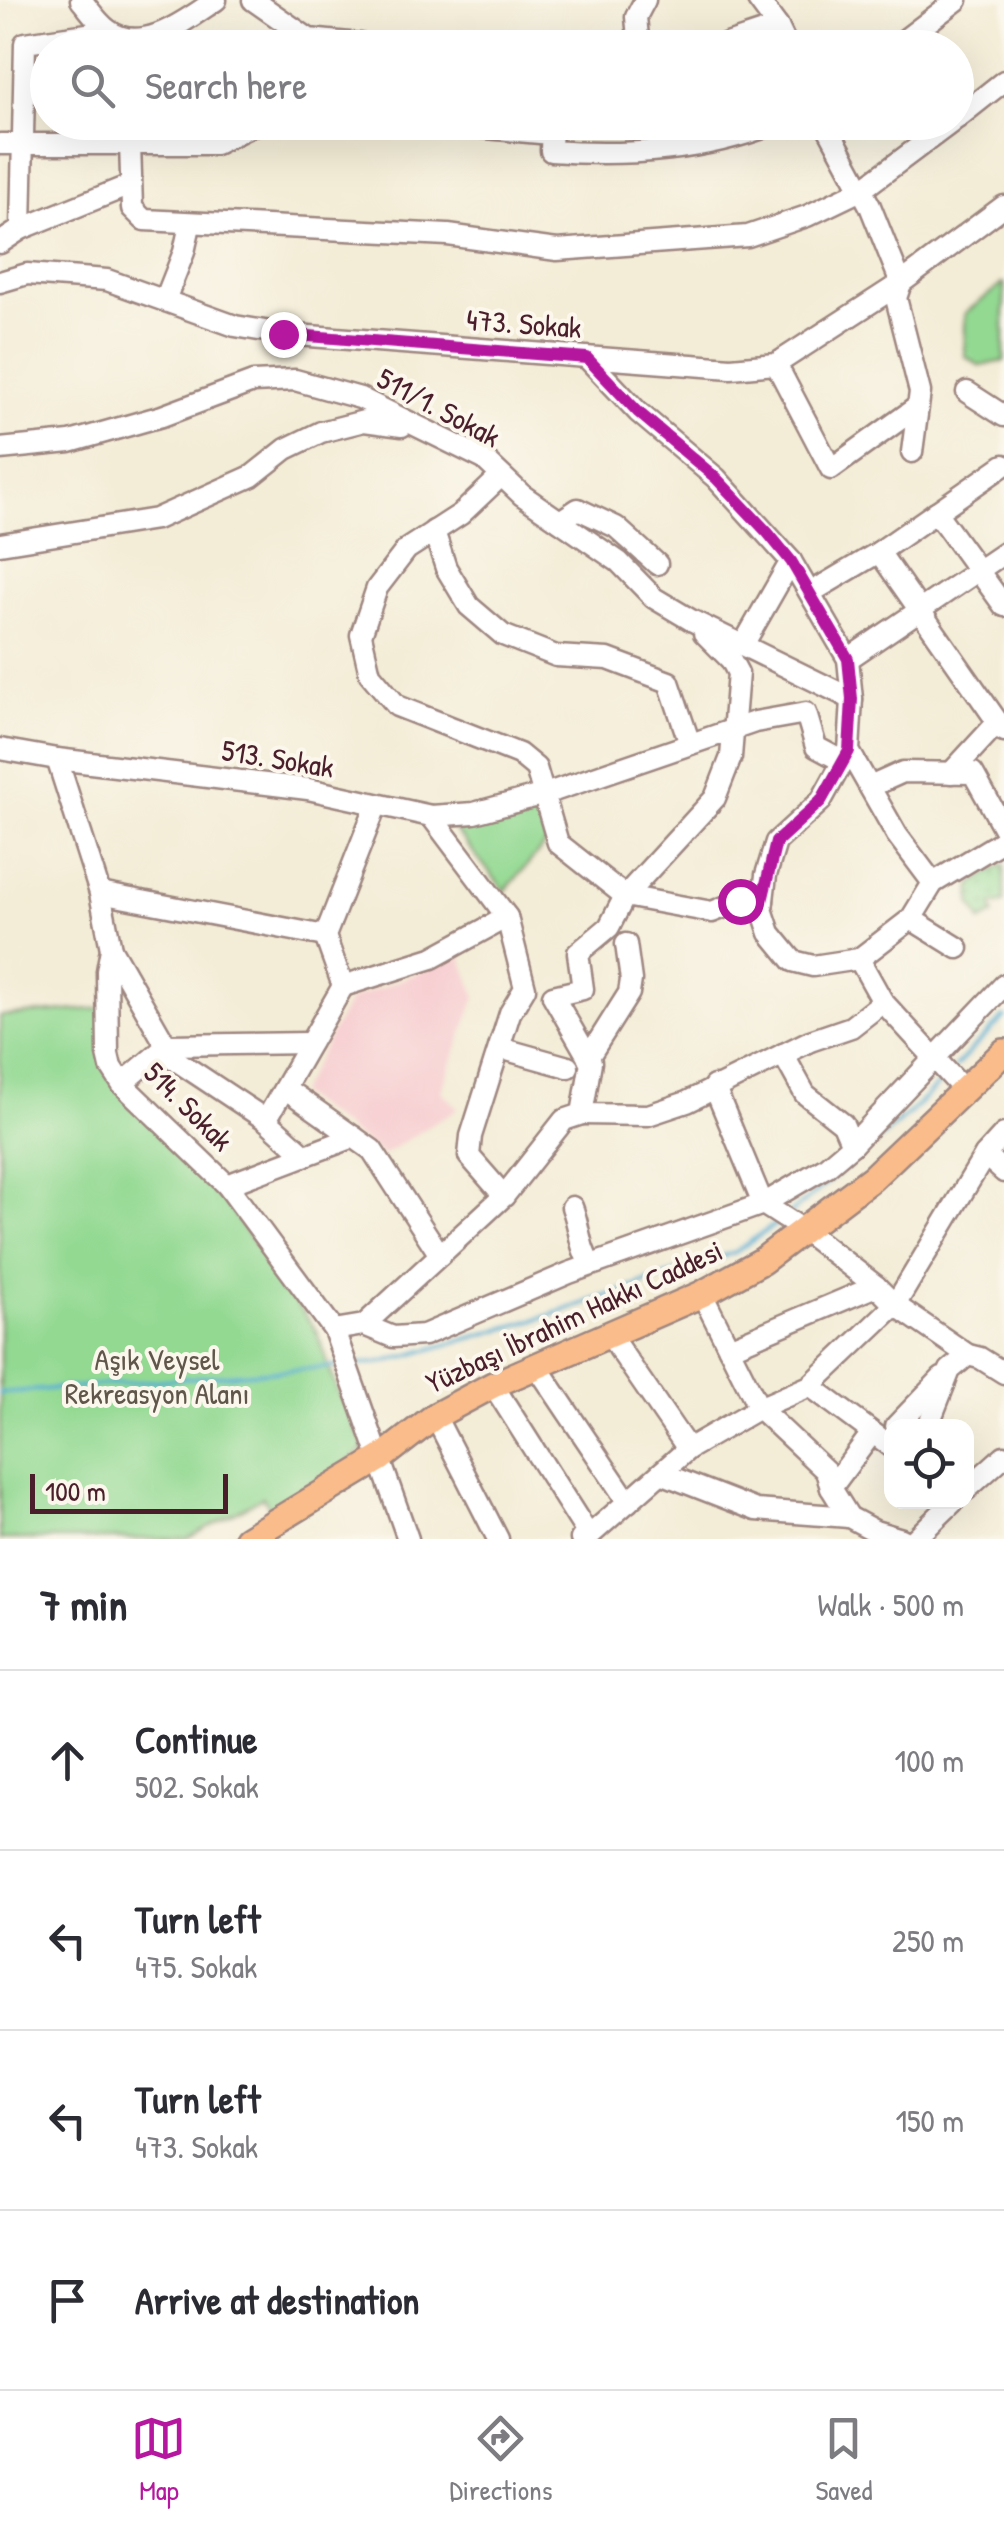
<!DOCTYPE html>
<html lang="en">
<head>
<meta charset="utf-8">
<style>
	:root { --surface:#fff; --page:#f2f2f3; --text:#2b2b33; --muted:#7c7c81; --line:#e1e1e2; --accent:#b5179e }
	body { margin:0; font-family:"Patrick Hand",sans-serif; background:var(--page); color:var(--text) }
	.controls { position:absolute; right:30px; bottom:30px; display:grid; overflow:hidden; border-radius:20px; box-shadow:0 10px 40px #0002 }
	.controls button { width:90px; height:90px; display:grid; place-items:center; padding:0; border:0; border-bottom:2px solid var(--line); background:var(--surface); color:var(--text); font:50px sans-serif }
	.scale { position:absolute; left:30px; bottom:25px; width:198px; box-sizing:border-box; padding-left:10px; border:5px solid #4a1f2b; border-top:0; font-size:28px; line-height:35px; white-space:nowrap; color:#4a1f2b; -webkit-text-stroke:8px #fbf7ec; paint-order:stroke }
	.stop { position:absolute; width:30px; height:30px; margin:-22px; border:8px solid #b5179e; border-radius:50%; background:#fff }
	.stop.end { background:#b5179e; border-color:#fff; box-shadow:0 2px 10px #0008 }
	.list { margin:0; padding:0; list-style:none }
	h2 { display:flex; justify-content:space-between; align-items:center; height:130px; margin:0; padding:0 40px; font-size:42px }
	h2 small { font-size:32px; font-weight:400; color:var(--muted) }
	.list li { display:grid; grid-template-columns:65px 1fr auto; gap:30px; align-items:center; box-sizing:border-box; height:180px; padding:0 40px; border-top:2px solid var(--line) }
	.list b { display:block; font-size:38px; white-space:nowrap }
	.list p { margin:0; font-size:32px; white-space:nowrap; color:var(--muted) }
	.list em { font-size:32px; font-style:normal; color:var(--muted) }
	.icon { flex:none; width:55px; height:55px; fill:none; stroke:currentColor; stroke-width:2; stroke-linecap:round; stroke-linejoin:round }
	.map { position:relative; flex:none; width:1004px; height:1539px; overflow:hidden }
	.search { position:absolute; background:var(--surface); box-shadow:0 10px 40px #0002; left:30px; right:30px; top:30px; height:110px; display:flex; align-items:center; gap:25px; box-sizing:border-box; padding:0 35px; border-radius:55px; color:var(--muted); font-size:38px }
	.sheet { height:850px; background:var(--surface) }
	nav { display:flex; justify-content:space-around; align-items:center; box-sizing:border-box; height:140px; border-top:2px solid var(--line); background:var(--surface); font-size:28px; color:var(--muted) }
	nav a { display:grid; justify-items:center; gap:5px }
	nav .on { color:var(--accent) }
	.map>svg:first-child { display:block }
	.built { fill:#f7cfd2 }
	.grass { fill:url(#grass-dots); stroke:#6e7c5e; stroke-width:2.5 }
	.green { fill:#93d992; stroke:#6e7c5e; stroke-width:2.5 }
	.lines { fill:none; stroke-linecap:round; stroke-linejoin:round }
	.stream { stroke:#54add1; stroke-width:4 }
	.minor-casing { stroke:#9e8680; stroke-width:25 }
	.major-casing { stroke:#9e8680; stroke-width:30 }
	.minor { stroke:#fff; stroke-width:20 }
	.major { stroke:#f9bc8a; stroke-width:25 }
	.route { stroke:#b5179e; stroke-width:12 }
	.labels { text-anchor:middle; dominant-baseline:central; stroke-width:8; stroke-linejoin:round; paint-order:stroke }
	.street-label { font-size:30px; fill:#4a1f2b; stroke:#fbf7ec }
	.park-label { font-size:30px; fill:#60574a; stroke:#fbf7ec }
</style>
</head>
<body>
<div class="map">
<svg width="1004" height="1539" viewBox="0 0 1004 1539">
	<defs>
		<pattern id="grass-dots" width="8" height="8" patternUnits="userSpaceOnUse" patternTransform="scale(2.5)"><rect width="8" height="8" fill="#93d992"/><path d="M2 2h.1M6 6h.1" fill="none" stroke="#80ba7e" stroke-width="1.8" stroke-linecap="round"/></pattern>
	</defs>
	<rect width="100%" height="100%" fill="#fbf7ec"/>
	<filter id="ink" filterUnits="userSpaceOnUse"><feTurbulence type="fractalNoise" baseFrequency=".01" numOctaves="2"/><feDisplacementMap in="SourceGraphic" scale="20" xChannelSelector="R" yChannelSelector="G"/><feConvolveMatrix kernelMatrix="1 2 1 2 8 2 1 2 1" color-interpolation-filters="sRGB"/></filter>
	<filter id="wash" filterUnits="userSpaceOnUse"><feTurbulence type="fractalNoise" baseFrequency=".0048" numOctaves="4" result="noise"/><feDisplacementMap in="SourceGraphic" scale="40" xChannelSelector="R" yChannelSelector="G"/><feGaussianBlur stdDeviation="2.25" result="paint"/><feColorMatrix in="noise" values="0 0 0 0 0 0 0 0 0 0 0 0 0 0 0 0 0 1.4 0 .05"/><feComposite in="paint" operator="in"/></filter>
	<g filter="url(#wash)">
		<rect width="100%" height="100%" fill="#f3ecd6"/>
		<path class="built" d="M461,956L476,997L441,1091L458,1108L383,1155L298,1094L350,1000Z"/>
		<path class="grass" d="M1004,864V903L992,905L994,914L981,921L971,903L972,884Z"/>
		<g class="green">
			<path d="M1004,283V361L980,366L965,356V313Z"/>
			<path d="M534,803L547,842L505,891L451,825Z"/>
			<path d="M106,1008L102,1055L210,1175L238,1221L317,1332L334,1382L365,1448L317,1486L273,1513L263,1497L187,1539H0V1016Z"/>
		</g>
		<g class="lines">
			<g class="stream">
				<path d="M955,1067L1004,1017"/>
				<path d="M791,1213L910,1113L945,1078"/>
				<path d="M355,1365L385,1362L548,1316L735,1252L779,1222"/>
				<path d="M0,1393L341,1366"/>
			</g>
		</g>
	</g>
	<g filter="url(#ink)">
		<g class="lines">
			<defs>
				<g id="minor">
					<path d="M81,0C89,9 98,23 108,30C142,56 187,19 216,0"/>
					<path d="M253,0L309,39L400,48"/>
					<path d="M758,0L778,27L788,48"/>
					<path d="M639,48L636,17L645,0"/>
					<path d="M715,48L778,27"/>
					<path d="M894,48L957,0"/>
					<path d="M956,119L1004,81"/>
					<path d="M418,122L551,134"/>
					<path d="M552,122L551,151C626,157 708,151 778,122"/>
					<path d="M825,122L870,206L901,283L896,298L920,392L912,452"/>
					<path d="M130,143L132,208L144,220L448,235L557,250L748,236L807,216L861,190L952,122"/>
					<path d="M0,144H215L259,122"/>
					<path d="M21,229L25,43L108,31"/>
					<path d="M0,243L21,229L130,185"/>
					<path d="M0,282L27,274L107,280L235,326L283,334L731,368L776,364L901,283L1004,206"/>
					<path d="M165,300L184,252L190,225"/>
					<path d="M587,358L638,412L716,478L791,561L848,659L852,699L849,751L897,835L933,883"/>
					<path d="M776,364L831,469L917,407"/>
					<path d="M967,392L1004,416"/>
					<path d="M0,449L70,442L162,416L253,382L295,380L360,398L484,459L522,495L619,562L654,598L691,620L852,699"/>
					<path d="M501,476L461,514L407,549L377,588L361,635L370,674L397,706L519,754L536,768L558,843L625,896L712,912L740,901H763"/>
					<path d="M936,512L1004,606"/>
					<path d="M560,521L578,509L616,527L657,564"/>
					<path d="M434,531L446,568L469,606L503,635L556,656L608,659L669,682L690,744"/>
					<path d="M0,544L156,519L252,476L286,449L321,432L364,421L402,426"/>
					<path d="M879,552L1004,731"/>
					<path d="M810,593L879,552L1004,465"/>
					<path d="M743,645L791,561"/>
					<path d="M848,659L1004,553"/>
					<path d="M0,749L57,759L308,789L431,816L474,813L545,794L755,722L806,713L816,747L844,762"/>
					<path d="M848,752L821,801L776,842L766,875L762,909L770,933L793,961L813,966L859,959L911,919L933,883L1004,840"/>
					<path d="M57,759L100,893L111,949L107,971L108,1054L111,1067L122,1084L227,1185L334,1330L408,1539"/>
					<path d="M951,773L998,722"/>
					<path d="M872,786L903,772L973,773L1004,829"/>
					<path d="M431,816L507,917L525,988L510,1013L471,1136L469,1156L504,1196"/>
					<path d="M100,893L325,936"/>
					<path d="M911,919L958,948"/>
					<path d="M111,949L174,1059L266,1120L305,1155"/>
					<path d="M859,959L883,1002L963,1089"/>
					<path d="M343,986L432,958L507,917"/>
					<path d="M500,1048L568,1067"/>
					<path d="M783,1054L805,1094L843,1124L852,1145"/>
					<path d="M588,1058L629,993L631,980L626,944"/>
					<path d="M122,1084L168,1045L310,1043"/>
					<path d="M714,1086L763,1204L802,1229L876,1286L895,1305L968,1355L980,1358L1004,1373"/>
					<path d="M286,1089L372,1150L440,1255"/>
					<path d="M582,1114L648,1115L687,1102L810,1041L851,1027L883,1002"/>
					<path d="M266,1120L343,986L325,936L376,806"/>
					<path d="M985,1155L1004,1172"/>
					<path d="M227,1185L354,1137"/>
					<path d="M572,1207C580,1227 579,1248 591,1265"/>
					<path d="M702,1294L759,1408L826,1471L831,1488L849,1517L875,1531L902,1539"/>
					<path d="M364,1325L504,1196L564,1120L582,1114L591,1062L553,996L583,989L578,953L609,927L625,896L715,798L731,757L738,673L731,660L704,633"/>
					<path d="M334,1330L364,1325L393,1337L424,1335L569,1273L763,1204L826,1167L852,1145L1004,985"/>
					<path d="M609,1334L688,1449"/>
					<path d="M729,1348L876,1286"/>
					<path d="M536,1365L628,1502"/>
					<path d="M493,1385L589,1536"/>
					<path d="M810,1386L892,1447"/>
					<path d="M435,1416L498,1539"/>
					<path d="M896,1426L942,1378"/>
					<path d="M928,1426L950,1370L968,1355"/>
					<path d="M661,1473L756,1510L849,1517"/>
					<path d="M831,1488L872,1433"/>
					<path d="M966,1490L1004,1456"/>
					<path d="M581,1539L589,1536L688,1449L759,1408L810,1386L895,1305L985,1155L1004,1134"/>
					<path d="M915,1539L953,1502"/>
				</g>
				<path id="major" d="M247,1539L381,1458L435,1416L493,1385L702,1294L762,1261L872,1178L1004,1052"/>
			</defs>
			<use href="#minor" class="minor-casing"/>
			<use href="#major" class="major-casing"/>
			<use href="#minor" class="minor"/>
			<use href="#major" class="major"/>
		</g>
	</g>
	<g class="lines" filter="url(#ink)">
		<path class="route" d="M283,334L587,358L638,412L716,478L768,533L791,561L848,659L852,699L849,751L821,801L776,842L762,901H740"/>
	</g>
	<g class="labels">
		<g class="street-label">
			<text transform="translate(524 323) rotate(4)">473. Sokak</text>
			<text transform="translate(439 407) rotate(28)">511/1. Sokak</text>
			<text transform="translate(278 758) rotate(9)">513. Sokak</text>
			<text transform="translate(189 1106) rotate(45)">514. Sokak</text>
			<text transform="translate(574 1316) rotate(-25)">Yüzbaşı İbrahim Hakkı Caddesi</text>
		</g>
		<g class="park-label">
			<text x="157" y="1359">Aşık Veysel<tspan x="157" dy="34">Rekreasyon Alanı</tspan></text>
		</g>
	</g>
</svg>
<div class="controls">
<button><svg class="icon" aria-label="locate" viewBox="0 0 24 24"><circle cx="12" cy="12" r="6"/><path d="M12 2v4M12 18v4M2 12h4M18 12h4"/></svg></button>
</div>
<div class="scale">100 m</div>
<div class="stop" style="left:740px;top:901px"></div>
<div class="stop end" style="left:283px;top:334px"></div>
<div class="search"><svg class="icon" aria-label="search" viewBox="0 0 24 24"><circle cx="10" cy="10" r="6"/><path d="M15 15l6 6"/></svg>Search here</div>
</div>
<section class="sheet">
<h2>7 min<small>Walk · 500 m</small></h2>
<ul class="list">
<li><svg class="icon" aria-label="ahead" viewBox="0 0 24 24"><path d="M12 20V5M6 11l6-6 6 6"/></svg><div><b>Continue</b><p>502. Sokak</p></div><em>100 m</em></li>
<li><svg class="icon" aria-label="left" viewBox="0 0 24 24"><path d="M17 20v-9H6M10 6l-5 5 5 5"/></svg><div><b>Turn left</b><p>475. Sokak</p></div><em>250 m</em></li>
<li><svg class="icon" aria-label="left" viewBox="0 0 24 24"><path d="M17 20v-9H6M10 6l-5 5 5 5"/></svg><div><b>Turn left</b><p>473. Sokak</p></div><em>150 m</em></li>
<li><svg class="icon" aria-label="arrive" viewBox="0 0 24 24"><path d="M6 21V4h12l-3 4 3 4H6"/></svg><div><b>Arrive at destination</b></div></li>
</ul>
</section>
<nav>
<a class="on"><svg class="icon" aria-label="map" viewBox="0 0 24 24"><path d="M3 6l6-2 6 2 6-2v14l-6 2-6-2-6 2zM9 4v14M15 6v14"/></svg>Map</a>
<a><svg class="icon" aria-label="directions" viewBox="0 0 24 24"><path d="M12 3l9 9-9 9-9-9zM9 14v-3h6M13 9l2 2-2 2"/></svg>Directions</a>
<a><svg class="icon" aria-label="saved" viewBox="0 0 24 24"><path d="M7 4h10v16l-5-4-5 4z"/></svg>Saved</a>
</nav>
</body>
</html>
